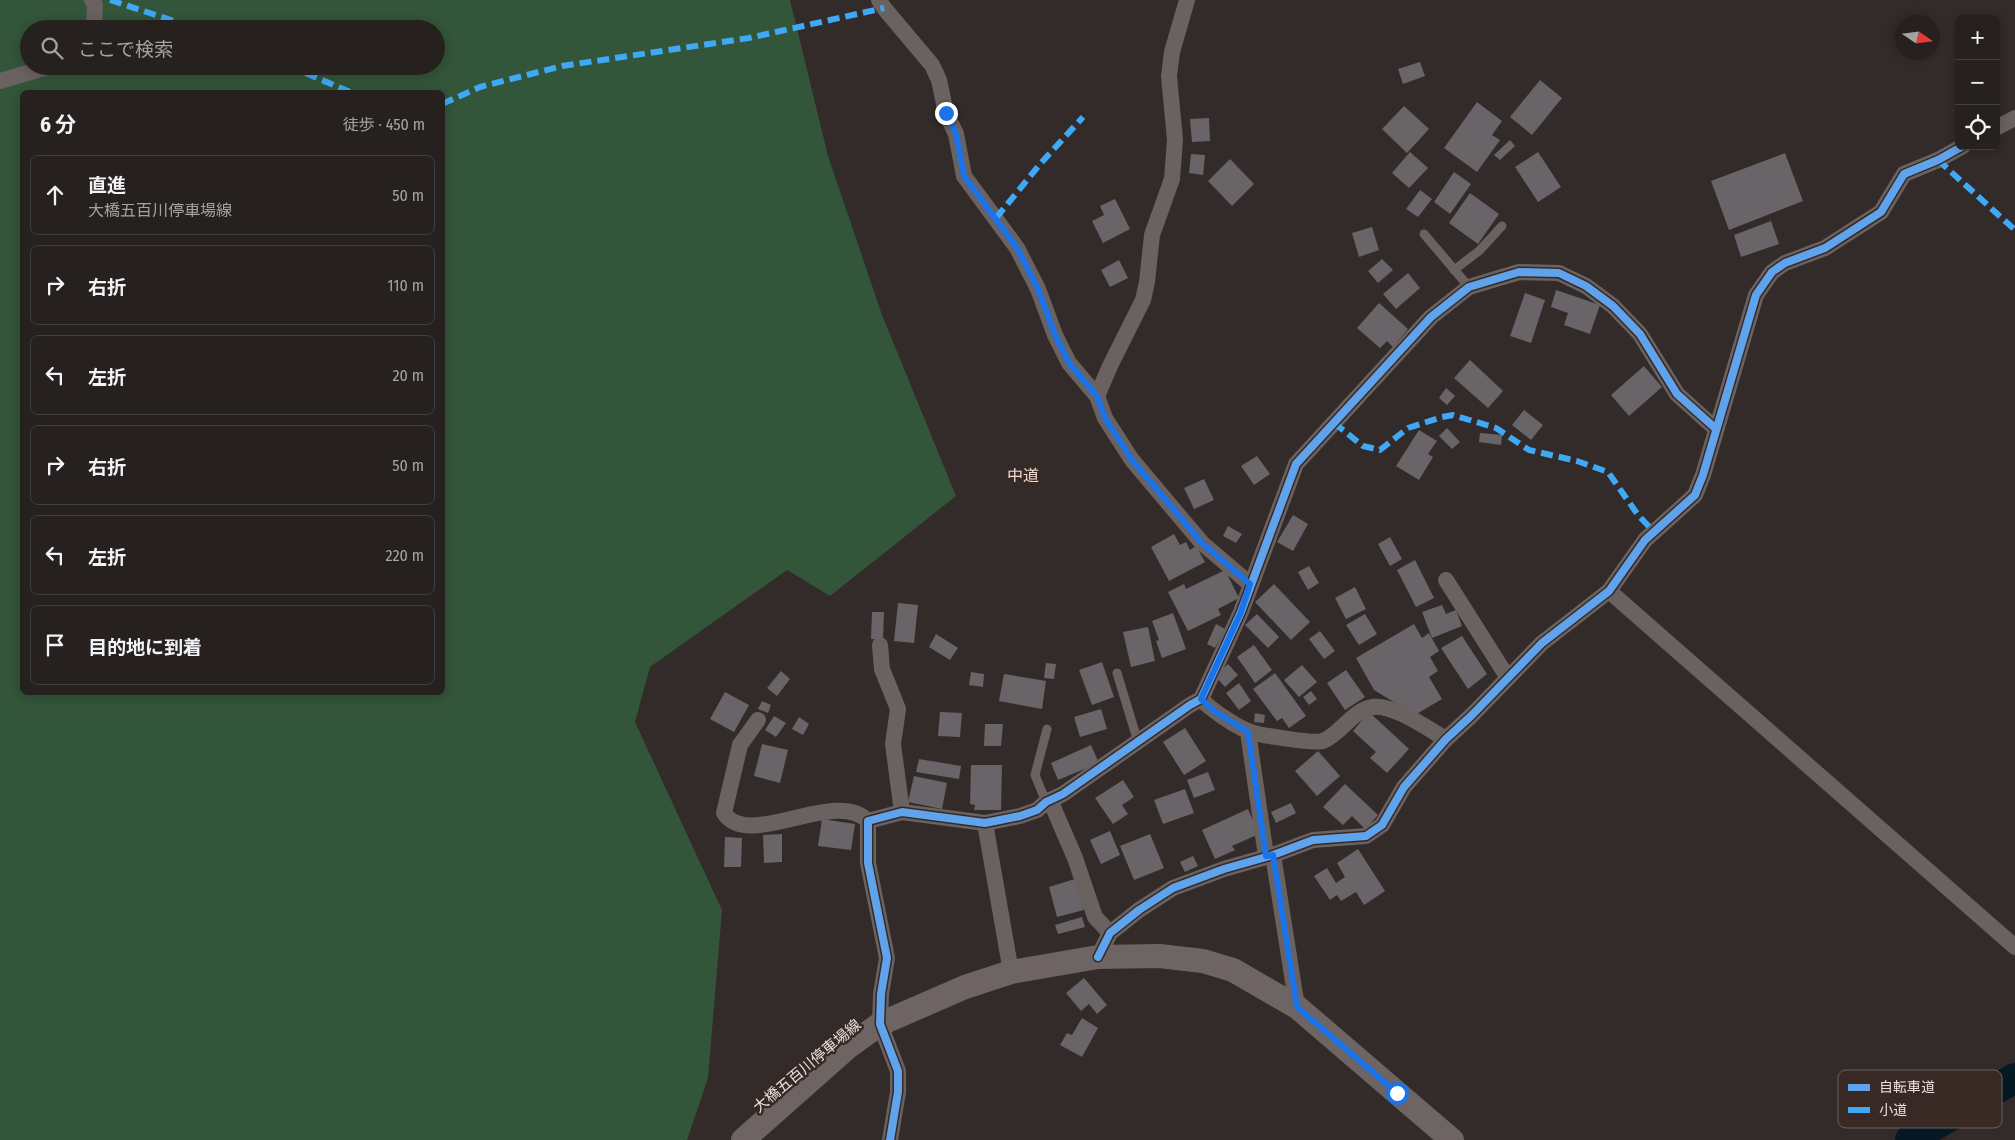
<!DOCTYPE html>
<html lang="ja">
<head>
<meta charset="utf-8">
<style>
	:root { --surface:#26201f; --page:#2e2828; --text:#f1f3f6; --muted:#a4a3a4; --line:#423e3d }
	body { margin:0; font-family:"Fira Sans Condensed","Noto Sans JP",sans-serif; background:var(--page); color:var(--text) }
	.controls { position:absolute; right:15px; top:15px; display:grid; overflow:hidden; border-radius:8px; box-shadow:0 2px 12px #0003 }
	.controls button { width:45px; height:45px; display:grid; place-items:center; padding:0; border:0; border-bottom:1px solid var(--line); background:var(--surface); color:var(--text); font:25px sans-serif }
	.compass { position:absolute; left:1895px; top:15px; width:45px; height:45px; border-radius:50%; background:var(--surface); box-shadow:0 2px 12px #0003; rotate:103deg }
	.stop { position:absolute; width:15px; height:15px; margin:-11px; border:4px solid #1a73e8; border-radius:50%; background:#fff }
	.stop.end { background:#1a73e8; border-color:#fff; box-shadow:0 1px 5px #0008 }
	.list { margin:0; padding:0; list-style:none }
	h2 { display:flex; justify-content:space-between; align-items:center; height:65px; margin:0; padding:0 20px; font-size:21px }
	h2 small { font-size:16px; font-weight:400; color:var(--muted) }
	.list li { display:grid; grid-template-columns:32px 1fr auto; gap:15px; align-items:center; box-sizing:border-box; height:80px; margin:0 10px 10px; padding:0 10px; border:1px solid var(--line); border-radius:8px }
	.list b { display:block; font-size:19px; white-space:nowrap }
	.list p { margin:0; font-size:16px; white-space:nowrap; color:var(--muted) }
	.list em { font-size:16px; font-style:normal; color:var(--muted) }
	.icon { flex:none; width:28px; height:28px; fill:none; stroke:currentColor; stroke-width:2; stroke-linecap:round; stroke-linejoin:round }
	.map { position:relative; flex:none; width:2015px; height:1140px; overflow:hidden }
	.search { position:absolute; background:var(--surface); box-shadow:0 2px 12px #0003; left:20px; top:20px; width:425px; height:55px; display:flex; align-items:center; gap:12px; box-sizing:border-box; padding:0 18px; border-radius:28px; color:var(--muted); font-size:19px }
	.panel { position:absolute; background:var(--surface); box-shadow:0 2px 12px #0003; left:20px; top:90px; width:425px; height:605px; border-radius:8px }
	.map>svg:first-child { display:block }
	.green { fill:#335539; fill-rule:evenodd }
	.lines { fill:none; stroke-linecap:round; stroke-linejoin:round }
	.river { stroke:#051823; stroke-width:30 }
	.building { fill:#686467 }
	.service { stroke:#6a6261; stroke-width:9 }
	.minor { stroke:#6a6261; stroke-width:16 }
	.secondary { stroke:#6e6464; stroke-width:24 }
	.quiet { stroke:#3fa9f5; stroke-width:6; stroke-dasharray:12 6; stroke-linecap:butt }
	.cycleway-casing { stroke:#382924; stroke-width:11 }
	.cycleway { stroke:#60a3ed; stroke-width:8 }
	.route { stroke:#1a73e8; stroke-width:6 }
	.labels { text-anchor:middle; dominant-baseline:central; stroke-width:5; stroke-linejoin:round; paint-order:stroke }
	.street-label { font-size:15px; fill:#e9e0dc; stroke:#382924 }
	.neighbourhood-label { font-size:16px; fill:#eddad2; stroke:#382924 }
	.key { fill:#382924; stroke:#6d605b; stroke-width:1 }
	.key-label { font-size:14px; fill:#e9e0dc }
</style>
</head>
<body>
<div class="map">
<svg width="2015" height="1140" viewBox="0 0 2015 1140">
	<rect width="100%" height="100%" fill="#332b29"/>
	<path class="green" d="M0,0H790L828,156L882,315L956,496L830,596L787,570L650,667L635,722L722,910L708,1078L687,1140H0ZM29,29H436V66H29ZM22,92H442V692H22Z"/>
	<g class="lines">
		<path class="river" d="M1910,1140L2015,1078"/>
	</g>
	<g class="building">
		<path d="M1420,62L1425,76L1403,84L1398,69Z"/>
		<path d="M1540,80L1562,98L1532,135L1510,117Z"/>
		<path d="M1477,102L1502,121L1492,135L1500,140L1477,172L1444,148Z"/>
		<path d="M1404,106L1429,129L1407,153L1382,129Z"/>
		<path d="M1209,118L1210,141L1192,142L1190,119Z"/>
		<path d="M1510,140L1515,146L1500,160L1494,155Z"/>
		<path d="M1410,152L1428,168L1409,188L1392,173Z"/>
		<path d="M1538,152L1561,187L1538,202L1515,167Z"/>
		<path d="M1785,153L1803,201L1729,230L1711,181Z"/>
		<path d="M1191,154L1205,155L1203,175L1189,173Z"/>
		<path d="M1230,159L1254,184L1232,206L1208,181Z"/>
		<path d="M1454,172L1471,184L1450,214L1434,202Z"/>
		<path d="M1420,190L1432,199L1418,217L1406,209Z"/>
		<path d="M1470,193L1499,214L1478,244L1449,223Z"/>
		<path d="M1115,199L1130,229L1103,243L1092,221L1104,215L1100,206Z"/>
		<path d="M1771,221L1779,244L1741,257L1734,235Z"/>
		<path d="M1372,227L1379,250L1359,257L1352,233Z"/>
		<path d="M1382,259L1393,270L1378,283L1368,271Z"/>
		<path d="M1119,260L1128,278L1110,287L1101,270Z"/>
		<path d="M1408,273L1420,288L1396,309L1383,294Z"/>
		<path d="M1556,290L1600,305L1590,334L1564,325L1568,313L1551,307Z"/>
		<path d="M1525,293L1545,300L1531,343L1510,336Z"/>
		<path d="M1379,303L1408,329L1393,347L1387,341L1380,348L1357,328Z"/>
		<path d="M1470,360L1503,391L1488,408L1454,378Z"/>
		<path d="M1644,366L1662,387L1629,416L1611,395Z"/>
		<path d="M1446,388L1455,396L1447,405L1439,398Z"/>
		<path d="M1524,410L1543,425L1531,440L1512,425Z"/>
		<path d="M1447,428L1460,442L1452,449L1439,436Z"/>
		<path d="M1419,430L1437,441L1428,454L1433,457L1419,480L1396,466Z"/>
		<path d="M1480,433L1502,435L1501,445L1479,442Z"/>
		<path d="M1257,456L1270,474L1254,485L1241,466Z"/>
		<path d="M1204,479L1214,500L1194,509L1184,488Z"/>
		<path d="M1293,515L1308,524L1293,551L1277,542Z"/>
		<path d="M1228,526L1242,534L1236,543L1223,536Z"/>
		<path d="M1174,534L1180,545L1186,542L1190,550L1196,546L1205,562L1169,581L1151,547Z"/>
		<path d="M1390,537L1402,559L1390,566L1378,544Z"/>
		<path d="M1415,560L1434,598L1416,607L1397,570Z"/>
		<path d="M1309,566L1319,583L1308,590L1298,572Z"/>
		<path d="M1225,570L1239,598L1218,609L1221,615L1188,631L1168,592L1184,584L1186,589Z"/>
		<path d="M1274,584L1310,622L1291,640L1255,602Z"/>
		<path d="M1355,587L1366,609L1346,619L1335,598Z"/>
		<path d="M898,603L918,605L914,643L894,641Z"/>
		<path d="M1442,605L1446,614L1456,610L1462,626L1432,638L1422,612Z"/>
		<path d="M872,612H884L883,639H871Z"/>
		<path d="M1173,613L1186,649L1162,658L1156,641L1159,640L1152,621Z"/>
		<path d="M1257,614L1279,637L1268,648L1245,625Z"/>
		<path d="M1365,614L1377,634L1359,645L1346,625Z"/>
		<path d="M1216,624L1225,629L1215,648L1207,644Z"/>
		<path d="M1414,624L1422,638L1429,633L1439,651L1430,657L1438,671L1429,677L1442,699L1415,715L1374,690L1356,658Z"/>
		<path d="M1148,627L1155,661L1131,667L1123,632Z"/>
		<path d="M1320,631L1335,651L1324,659L1309,639Z"/>
		<path d="M936,634L958,648L950,660L929,647Z"/>
		<path d="M1462,636L1487,674L1468,689L1441,648Z"/>
		<path d="M1254,645L1272,670L1255,683L1237,657Z"/>
		<path d="M1102,662L1114,697L1092,705L1079,670Z"/>
		<path d="M1046,663L1056,664L1054,679L1044,678Z"/>
		<path d="M1228,664L1238,675L1225,687L1215,676Z"/>
		<path d="M1302,665L1317,682L1299,697L1284,680Z"/>
		<path d="M1346,670L1365,697L1345,710L1327,683Z"/>
		<path d="M781,671L790,679L777,696L767,688Z"/>
		<path d="M971,672L984,674L983,687L969,685Z"/>
		<path d="M1275,673L1306,716L1289,728L1282,718L1277,721L1253,689Z"/>
		<path d="M1004,674L1046,681L1042,709L999,701Z"/>
		<path d="M1239,683L1251,701L1239,710L1226,693Z"/>
		<path d="M1311,691L1317,699L1309,705L1303,697Z"/>
		<path d="M725,692L749,705L734,732L710,719Z"/>
		<path d="M762,701L771,705L768,713L758,709Z"/>
		<path d="M1101,709L1107,729L1080,737L1074,717Z"/>
		<path d="M940,712L962,713L960,737L938,736Z"/>
		<path d="M1369,712L1409,749L1387,773L1370,758L1376,752L1353,731Z"/>
		<path d="M1255,713L1265,715L1264,723L1254,722Z"/>
		<path d="M774,716L786,723L776,737L765,730Z"/>
		<path d="M799,717L809,724L803,735L792,729Z"/>
		<path d="M985,724H1003L1001,746H984Z"/>
		<path d="M1185,728L1206,761L1184,775L1163,742Z"/>
		<path d="M762,744L788,750L780,783L754,776Z"/>
		<path d="M1091,745L1099,763L1058,780L1051,763Z"/>
		<path d="M1318,751L1340,776L1317,796L1295,771Z"/>
		<path d="M919,759L961,766L959,779L916,772Z"/>
		<path d="M971,765H1002L1001,810H974L975,805L970,804Z"/>
		<path d="M1208,772L1215,790L1194,798L1187,780Z"/>
		<path d="M914,776L947,783L942,809L908,802Z"/>
		<path d="M1123,780L1134,797L1122,805L1128,814L1113,824L1095,798Z"/>
		<path d="M1345,784L1378,815L1365,829L1352,816L1343,825L1323,807Z"/>
		<path d="M1185,789L1194,813L1163,824L1154,800Z"/>
		<path d="M1291,803L1296,813L1276,823L1271,812Z"/>
		<path d="M1248,809L1259,834L1232,846L1235,850L1215,859L1202,830Z"/>
		<path d="M822,819L855,824L851,850L818,846Z"/>
		<path d="M1110,831L1120,855L1101,864L1090,840Z"/>
		<path d="M782,834V862L764,863L763,835Z"/>
		<path d="M1150,834L1164,868L1134,880L1120,846Z"/>
		<path d="M725,837L742,838L741,867H724Z"/>
		<path d="M1358,849L1385,891L1364,905L1356,892L1341,901L1337,895L1330,900L1314,876L1327,868L1336,883L1345,877L1337,863Z"/>
		<path d="M1193,856L1198,866L1185,872L1180,862Z"/>
		<path d="M1075,879L1084,910L1057,917L1049,887Z"/>
		<path d="M1082,917L1085,927L1058,934L1055,925Z"/>
		<path d="M1084,978L1107,1005L1097,1014L1089,1004L1081,1011L1066,993Z"/>
		<path d="M1082,1018L1098,1028L1082,1057L1060,1045L1067,1033L1072,1035Z"/>
	</g>
	<g class="lines">
		<g class="service">
			<path d="M1424,234L1469,287"/>
			<path d="M1454,270L1479,251L1502,226"/>
			<path d="M1117,673L1138,742"/>
			<path d="M1046,802L1035,775L1047,729"/>
		</g>
		<g class="minor">
			<path d="M92,0L95,5L94,29"/>
			<path d="M879,0L884,8L932,65L939,80L946,113L956,134L964,176L1017,248L1038,289L1055,335L1069,363L1097,396L1105,418L1132,460L1202,543L1250,584"/>
			<path d="M0,81L51,66"/>
			<path d="M1996,128L2015,118"/>
			<path d="M1097,396L1110,366L1143,300L1147,282L1152,235L1172,179L1175,140L1169,76L1172,52L1187,0"/>
			<path d="M1446,580L1508,678"/>
			<path d="M1609,591L2015,947"/>
			<path d="M880,645L882,669L898,709L893,744L902,812"/>
			<path d="M1201,699C1210,709 1235,726 1248,731C1257,735 1315,744 1323,741C1341,734 1352,710 1373,707C1393,704 1428,729 1446,739"/>
			<path d="M758,720L740,745L724,813C748,851 836,787 868,821"/>
			<path d="M1248,732L1266,856"/>
			<path d="M1050,800L1075,858L1095,917L1110,933"/>
			<path d="M985,823L1011,972"/>
			<path d="M1273,855L1297,1007"/>
			<path d="M1098,957L1110,933L1139,910L1173,888L1224,869L1273,855L1313,840L1366,836L1382,825L1404,787L1446,739L1471,716L1542,643L1609,591L1645,540L1695,495L1703,475L1756,295L1772,272L1785,263L1825,248L1881,212L1904,174L1938,160L1963,146"/>
			<path d="M890,1140L898,1092V1071L880,1024L881,994L887,958L868,863V821L902,812L985,823L1020,816L1037,810L1046,802L1063,794L1190,705L1201,699L1241,612L1296,464L1431,317L1469,287L1519,272L1559,273L1586,286L1613,306L1640,334L1677,394L1715,428"/>
		</g>
		<path class="secondary" d="M743,1140L848,1047L880,1024L965,987L1011,972L1098,957L1159,956L1203,961L1233,970L1297,1007L1452,1140"/>
		<g class="quiet">
			<path d="M110,0L198,29"/>
			<path d="M289,66L350,92"/>
			<path d="M442,104L480,87L562,66L749,38L884,8"/>
			<path d="M1938,160L2015,230"/>
			<path d="M996,218L1041,163L1083,117"/>
			<path d="M1334,423L1363,446L1380,450L1408,428L1442,417L1453,415L1496,428L1529,450L1577,461L1608,472L1638,515L1654,532"/>
		</g>
		<defs>
			<g id="cycleway">
				<path d="M1098,957L1110,933L1139,910L1173,888L1224,869L1273,855L1313,840L1366,836L1382,825L1404,787L1446,739L1471,716L1542,643L1609,591L1645,540L1695,495L1703,475L1756,295L1772,272L1785,263L1825,248L1881,212L1904,174L1938,160L1963,146"/>
				<path d="M890,1140L898,1092V1071L880,1024L881,994L887,958L868,863V821L902,812L985,823L1020,816L1037,810L1046,802L1063,794L1190,705L1201,699L1241,612L1296,464L1431,317L1469,287L1519,272L1559,273L1586,286L1613,306L1640,334L1677,394L1715,428"/>
			</g>
		</defs>
		<use href="#cycleway" class="cycleway-casing"/>
		<use href="#cycleway" class="cycleway"/>
	</g>
	<g class="lines">
		<path class="route" d="M946,113L956,134L964,176L1017,248L1038,289L1055,335L1069,363L1097,396L1105,418L1132,460L1202,543L1250,584L1241,612L1201,699L1214,711L1248,732L1266,856L1273,855L1297,1007L1397,1093"/>
	</g>
	<g class="labels">
		<g class="street-label">
			<text transform="translate(807 1066) rotate(-40)">大橋五百川停車場線</text>
		</g>
		<g class="neighbourhood-label">
			<text x="1023" y="475">中道</text>
		</g>
	</g>
	<rect x="1838" y="1070" width="164" height="58" rx="8" class="key"/>
	<rect x="1848" y="1084" width="22" height="7" fill="#60a3ed"/>
	<rect x="1848" y="1107" width="22" height="6" fill="#3fa9f5"/>
	<g class="key-label">
		<text x="1879" y="1092">自転車道</text>
		<text x="1879" y="1115">小道</text>
	</g>
</svg>
<div class="controls">
<button>+</button>
<button>−</button>
<button><svg class="icon" aria-label="locate" viewBox="0 0 24 24"><circle cx="12" cy="12" r="6"/><path d="M12 2v4M12 18v4M2 12h4M18 12h4"/></svg></button>
</div>
<svg class="compass" viewBox="-18 -18 36 36"><path d="M0-13l5 13h-10z" fill="#e53935"/><path d="M0 13l5-13h-10z" fill="#a4a3a4"/></svg>
<div class="stop" style="left:1397px;top:1093px"></div>
<div class="stop end" style="left:946px;top:113px"></div>
<div class="search"><svg class="icon" aria-label="search" viewBox="0 0 24 24"><circle cx="10" cy="10" r="6"/><path d="M15 15l6 6"/></svg>ここで検索</div>
<section class="panel">
<h2>6 分<small>徒歩 · 450 m</small></h2>
<ul class="list">
<li><svg class="icon" aria-label="ahead" viewBox="0 0 24 24"><path d="M12 20V5M6 11l6-6 6 6"/></svg><div><b>直進</b><p>大橋五百川停車場線</p></div><em>50 m</em></li>
<li><svg class="icon" aria-label="right" viewBox="0 0 24 24"><path d="M7 20v-9h11M14 6l5 5-5 5"/></svg><div><b>右折</b></div><em>110 m</em></li>
<li><svg class="icon" aria-label="left" viewBox="0 0 24 24"><path d="M17 20v-9H6M10 6l-5 5 5 5"/></svg><div><b>左折</b></div><em>20 m</em></li>
<li><svg class="icon" aria-label="right" viewBox="0 0 24 24"><path d="M7 20v-9h11M14 6l5 5-5 5"/></svg><div><b>右折</b></div><em>50 m</em></li>
<li><svg class="icon" aria-label="left" viewBox="0 0 24 24"><path d="M17 20v-9H6M10 6l-5 5 5 5"/></svg><div><b>左折</b></div><em>220 m</em></li>
<li><svg class="icon" aria-label="arrive" viewBox="0 0 24 24"><path d="M6 21V4h12l-3 4 3 4H6"/></svg><div><b>目的地に到着</b></div></li>
</ul>
</section>
</div>
</body>
</html>
